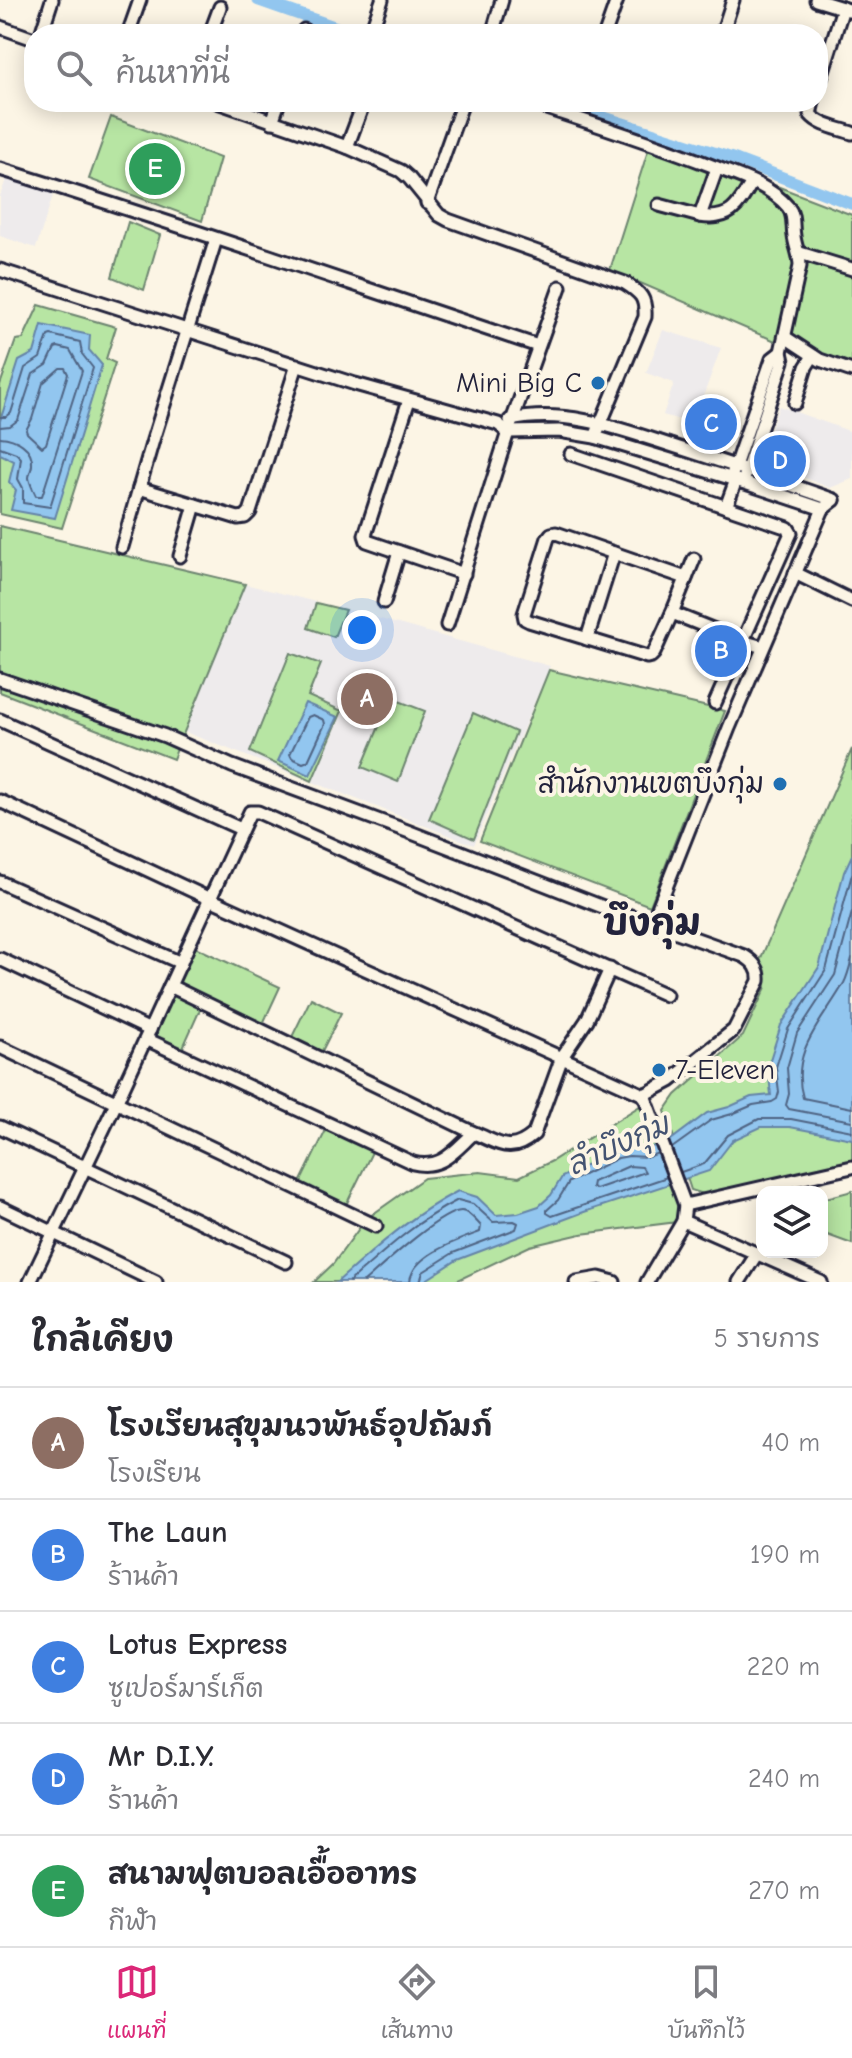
<!DOCTYPE html>
<html lang="th">
<head>
<meta charset="utf-8">
<style>
	:root { --surface:#fff; --page:#f7f7f7; --text:#2b2b33; --muted:#7c7c81; --line:#e1e1e2; --accent:#db2777 }
	body { margin:0; font-family:"Comic Neue","Playpen Sans Thai",sans-serif; background:var(--page); color:var(--text) }
	.controls { position:absolute; right:24px; bottom:24px; display:grid; overflow:hidden; border-radius:16px; box-shadow:0 4px 20px #0003 }
	.controls button { width:72px; height:72px; display:grid; place-items:center; padding:0; border:0; border-bottom:2px solid var(--line); background:var(--surface); color:var(--text); font:40px sans-serif }
	.you { position:absolute; left:362px; top:630px; width:28px; height:28px; margin:-20px; border:6px solid #fff; border-radius:50%; background:#1a73e8; box-shadow:0 0 0 12px #1a73e833 }
	.badge { display:grid; place-items:center; width:52px; height:52px; border-radius:50%; background:var(--accent); color:#fff; font-size:26px; font-weight:700 }
	.pin { position:absolute; translate:-50% -50%; border:4px solid #fff; box-shadow:0 2px 8px #0006 }
	.list { margin:0; padding:0; list-style:none }
	h2 { display:flex; justify-content:space-between; align-items:center; height:104px; margin:0; padding:0 32px; font-size:34px }
	h2 small { font-size:26px; font-weight:400; color:var(--muted) }
	.list li { display:grid; grid-template-columns:52px 1fr auto; gap:24px; align-items:center; box-sizing:border-box; height:112px; padding:0 32px; border-top:2px solid var(--line) }
	.list b { display:block; font-size:30px; white-space:nowrap }
	.list p { margin:0; font-size:26px; white-space:nowrap; color:var(--muted) }
	.list em { font-size:26px; font-style:normal; color:var(--muted) }
	.icon { flex:none; width:44px; height:44px; fill:none; stroke:currentColor; stroke-width:2; stroke-linecap:round; stroke-linejoin:round }
	.map { position:relative; flex:none; width:852px; height:1282px; overflow:hidden }
	.search { position:absolute; background:var(--surface); box-shadow:0 4px 20px #0003; left:24px; right:24px; top:24px; height:88px; display:flex; align-items:center; gap:20px; box-sizing:border-box; padding:0 28px; border-radius:32px; color:var(--muted); font-size:30px }
	.sheet { height:664px; background:var(--surface) }
	nav { display:flex; justify-content:space-around; align-items:center; box-sizing:border-box; height:112px; border-top:2px solid var(--line); background:var(--surface); font-size:22px; color:var(--muted) }
	nav a { display:grid; justify-items:center; gap:4px }
	nav .on { color:var(--accent) }
	.map>svg:first-child { display:block }
	.built { fill:#eeebec }
	.green { fill:#b7e5a3; stroke:#6c846f; stroke-width:2 }
	.water { fill:#92c6ef; stroke:#6584a7; stroke-width:2 }
	.lines { fill:none; stroke-linecap:round; stroke-linejoin:round }
	.shore { stroke:#4f6483; stroke-width:2 }
	.canal { stroke:#92c6ef; stroke-width:12 }
	.street-casing { stroke:#22223b; stroke-width:17 }
	.street { stroke:#fcf5e5; stroke-width:11 }
	.poi-dot { fill:#1f6fb2; stroke:#fcf5e5; stroke-width:3 }
	.labels { text-anchor:middle; dominant-baseline:central; stroke-width:8; stroke-linejoin:round; paint-order:stroke }
	.poi-label { font-size:28px; fill:#22223b; stroke:#fcf5e5; text-anchor:end }
	.water-label { font-size:30px; font-style:italic; fill:#445371; stroke:#fcf5e5 }
	.district-label { font-size:36px; font-weight:bold; fill:#22223b; stroke:#fcf5e5 }
</style>
</head>
<body>
<div class="map">
<svg width="852" height="1282" viewBox="0 0 852 1282">
	<rect width="100%" height="100%" fill="#fcf5e5"/>
	<filter id="ink" filterUnits="userSpaceOnUse"><feTurbulence type="fractalNoise" baseFrequency=".0125" numOctaves="2"/><feDisplacementMap in="SourceGraphic" scale="16" xChannelSelector="R" yChannelSelector="G"/><feConvolveMatrix kernelMatrix="1 2 1 2 8 2 1 2 1" color-interpolation-filters="sRGB"/></filter>
	<g filter="url(#ink)">
		<g class="built">
			<path d="M8,174L55,189L36,248L0,236V196Z"/>
			<path d="M663,330L721,348L693,424L663,415L674,383L646,373Z"/>
			<path d="M779,406L852,432V479L830,488L760,460Z"/>
			<path d="M245,584L355,612L550,666L474,845L185,732Z"/>
		</g>
		<g class="green">
			<path d="M111,117L220,158L202,221L89,179Z"/>
			<path d="M652,138L852,215V374L610,270Z"/>
			<path d="M128,222L160,235L144,290L112,277Z"/>
			<path d="M39,305L116,327L106,359L115,363L62,528L0,514V385L16,340L23,339Z"/>
			<path d="M0,526L245,584L173,759L0,692Z"/>
			<path d="M316,603L345,610L334,637L308,628Z"/>
			<path d="M290,653L321,664L308,696L342,711L312,781L250,752Z"/>
			<path d="M549,670L725,711L650,906L480,841Z"/>
			<path d="M391,698L425,711L398,782L362,767Z"/>
			<path d="M473,713L516,732L474,839L429,819Z"/>
			<path d="M852,749V1164L710,1196L691,1190L665,1111L676,1095L743,1036L766,987L764,975L757,967Z"/>
			<path d="M195,947L280,987L262,1026L176,986Z"/>
			<path d="M170,990L202,1005L181,1052L148,1037Z"/>
			<path d="M311,998L341,1013L321,1053L291,1039Z"/>
			<path d="M643,1104L680,1205L677,1222L581,1234L530,1246L454,1282H314L333,1264L366,1219L424,1178L480,1172L519,1177L552,1161Z"/>
			<path d="M328,1126L374,1148L346,1205L300,1183Z"/>
			<path d="M852,1191V1244L822,1233V1199Z"/>
		</g>
		<g class="water">
			<path d="M42,325L90,335L89,350L102,365L55,518L11,510L16,490L9,482L14,461L0,454V421L19,361L34,353Z"/>
			<path d="M305,703L338,717L310,775L278,761Z"/>
			<path d="M852,855V1139L790,1127H761L733,1140L709,1171L584,1212L457,1260L423,1282H337C377,1247 410,1216 458,1191L477,1197L496,1215L518,1213L539,1206L551,1195L562,1177L615,1151L628,1148L647,1149L672,1139L707,1113L729,1107L751,1097L771,1095L768,1066L781,1025L819,967L844,872Z"/>
		</g>
		<g class="lines">
			<g class="shore">
				<path d="M60,368H65L68,374L46,444L42,447L27,433L26,430L32,419L43,383Z"/>
				<path d="M0,417H6L11,413L25,368L40,358L48,336L51,335L80,342L82,354L93,368L50,507L23,503V488L18,479L21,458L16,453L0,447"/>
				<path d="M0,427L10,426L18,420L33,374L47,365L55,348L58,347L70,350L82,371L42,496H36C34,492 30,483 29,478C29,474 32,468 32,465C34,447 15,438 0,437"/>
				<path d="M313,715L324,720L325,724L308,761L303,763L292,758L290,754L308,717Z"/>
				<path d="M852,912L835,975L797,1033L787,1068L789,1094L786,1105L789,1109L852,1121"/>
				<path d="M852,958C850,966 848,975 844,983C823,1021 789,1051 803,1098L852,1108"/>
				<path d="M672,1148L711,1120L732,1114L753,1105L772,1102L777,1099L779,1092L776,1067L788,1029L826,970L852,874"/>
				<path d="M658,1153L648,1157L629,1156L618,1158L569,1182L558,1200L547,1210V1213L552,1216L667,1177"/>
				<path d="M629,1166L642,1167L645,1172L596,1189L592,1187L593,1182Z"/>
				<path d="M681,1172L704,1164L728,1135L759,1119H791L852,1131"/>
				<path d="M349,1282C384,1251 416,1221 458,1200L473,1204L493,1222L514,1221L518,1223L516,1229L453,1253L423,1272L420,1282"/>
				<path d="M364,1282C381,1267 441,1211 461,1211C469,1211 476,1221 481,1226L480,1232C459,1240 411,1255 410,1282"/>
			</g>
			<g class="canal">
				<path d="M258,0L355,34"/>
				<path d="M556,102L737,160L852,204"/>
			</g>
			<defs>
				<g id="street">
					<path d="M816,0L852,11"/>
					<path d="M374,23L382,0"/>
					<path d="M0,27L34,39"/>
					<path d="M493,31L502,0"/>
					<path d="M41,34L52,0"/>
					<path d="M128,34L140,0"/>
					<path d="M210,34L220,7"/>
					<path d="M303,34L304,30"/>
					<path d="M605,34L617,0"/>
					<path d="M722,34L733,0"/>
					<path d="M818,87L843,8"/>
					<path d="M217,102L347,147L401,171L409,178L439,215L448,220L625,283C641,293 646,298 645,317L595,437"/>
					<path d="M528,102C588,122 648,141 707,164C734,175 768,183 788,207C795,216 792,225 794,236C795,246 800,255 800,266L781,352L783,361L743,482"/>
					<path d="M813,102L810,114C820,126 838,128 852,133"/>
					<path d="M272,122L279,102"/>
					<path d="M347,147L364,102"/>
					<path d="M0,169C181,224 359,287 538,346"/>
					<path d="M427,203L463,102"/>
					<path d="M659,205L700,216L717,168"/>
					<path d="M700,216C731,221 738,206 752,182"/>
					<path d="M800,253L852,269"/>
					<path d="M0,270L355,384L498,424L508,432L559,431L595,437L730,478L823,509"/>
					<path d="M785,337L820,360L852,371"/>
					<path d="M409,400L365,535L367,541L464,574"/>
					<path d="M795,403L806,367L813,356"/>
					<path d="M510,420C573,407 630,433 689,451C738,467 786,483 834,500"/>
					<path d="M571,454L788,528L791,533L715,703"/>
					<path d="M733,472L772,359L781,352"/>
					<path d="M139,488L238,518L245,517L250,512L297,365"/>
					<path d="M726,507L736,480"/>
					<path d="M122,547L153,440L216,239"/>
					<path d="M180,556L195,505"/>
					<path d="M795,573L852,601"/>
					<path d="M686,578L556,533L551,534L548,538L524,614L525,619L529,621L647,657L651,656L654,653L672,613L742,641L763,647"/>
					<path d="M384,602L399,552"/>
					<path d="M672,613L694,559"/>
					<path d="M447,625L508,432L560,287"/>
					<path d="M587,639L614,553"/>
					<path d="M0,679L165,736L232,766L407,831L603,907L652,923"/>
					<path d="M0,720L241,829"/>
					<path d="M0,801L210,899L644,1095L670,1081L734,1030L759,981C760,969 754,962 744,956L652,923L729,728L823,509L834,500"/>
					<path d="M0,882L181,963"/>
					<path d="M0,959L150,1030"/>
					<path d="M170,986L474,1133C500,1143 510,1155 534,1134L562,1057L587,1020L610,969"/>
					<path d="M146,1039L413,1163C442,1170 454,1151 474,1133"/>
					<path d="M0,1047L376,1226"/>
					<path d="M644,1095L685,1205L683,1221L647,1282"/>
					<path d="M0,1127L286,1262"/>
					<path d="M685,1205L852,1167"/>
					<path d="M0,1207L156,1282"/>
					<path d="M683,1221L821,1282"/>
					<path d="M30,1282L116,1103L250,812H258L666,995"/>
					<path d="M576,1282L599,1278L614,1282"/>
					<path d="M739,1282L756,1255"/>
				</g>
			</defs>
			<use href="#street" class="street-casing"/>
			<use href="#street" class="street"/>
		</g>
	</g>
	<g class="poi-dot">
		<circle cx="598" cy="383" r="8"/>
		<circle cx="780" cy="784" r="8"/>
		<circle cx="659" cy="1070" r="8"/>
	</g>
	<g class="labels">
		<g class="poi-label">
			<text x="582" y="383">Mini Big C</text>
			<text x="764" y="784">สำนักงานเขตบึงกุ่ม</text>
			<text x="675" y="1070" text-anchor="start">7-Eleven</text>
		</g>
		<g class="water-label">
			<text transform="translate(618 1145) rotate(-24)">ลำบึงกุ่ม</text>
		</g>
		<g class="district-label">
			<text x="652" y="923">บึงกุ่ม</text>
		</g>
	</g>
</svg>
<div class="controls">
<button><svg class="icon" aria-label="layers" viewBox="0 0 24 24"><path d="M12 4l9 5-9 5-9-5zM3 14l9 5 9-5"/></svg></button>
</div>
<div class="you"></div>
<div class="pin badge" style="left:367px;top:699px;background:#8d6e63">A</div>
<div class="pin badge" style="left:721px;top:651px;background:#3f7fe0">B</div>
<div class="pin badge" style="left:711px;top:424px;background:#3f7fe0">C</div>
<div class="pin badge" style="left:780px;top:461px;background:#3f7fe0">D</div>
<div class="pin badge" style="left:155px;top:169px;background:#2e9e5b">E</div>
<div class="search"><svg class="icon" aria-label="search" viewBox="0 0 24 24"><circle cx="10" cy="10" r="6"/><path d="M15 15l6 6"/></svg>ค้นหาที่นี่</div>
</div>
<section class="sheet">
<h2>ใกล้เคียง<small>5 รายการ</small></h2>
<ul class="list">
<li><span class="badge" style="background:#8d6e63">A</span><div><b>โรงเรียนสุขุมนวพันธ์อุปถัมภ์</b><p>โรงเรียน</p></div><em>40 m</em></li>
<li><span class="badge" style="background:#3f7fe0">B</span><div><b>The Laun</b><p>ร้านค้า</p></div><em>190 m</em></li>
<li><span class="badge" style="background:#3f7fe0">C</span><div><b>Lotus Express</b><p>ซูเปอร์มาร์เก็ต</p></div><em>220 m</em></li>
<li><span class="badge" style="background:#3f7fe0">D</span><div><b>Mr D.I.Y.</b><p>ร้านค้า</p></div><em>240 m</em></li>
<li><span class="badge" style="background:#2e9e5b">E</span><div><b>สนามฟุตบอลเอื้ออาทร</b><p>กีฬา</p></div><em>270 m</em></li>
</ul>
</section>
<nav>
<a class="on"><svg class="icon" aria-label="map" viewBox="0 0 24 24"><path d="M3 6l6-2 6 2 6-2v14l-6 2-6-2-6 2zM9 4v14M15 6v14"/></svg>แผนที่</a>
<a><svg class="icon" aria-label="directions" viewBox="0 0 24 24"><path d="M12 3l9 9-9 9-9-9zM9 14v-3h6M13 9l2 2-2 2"/></svg>เส้นทาง</a>
<a><svg class="icon" aria-label="saved" viewBox="0 0 24 24"><path d="M7 4h10v16l-5-4-5 4z"/></svg>บันทึกไว้</a>
</nav>
</body>
</html>
